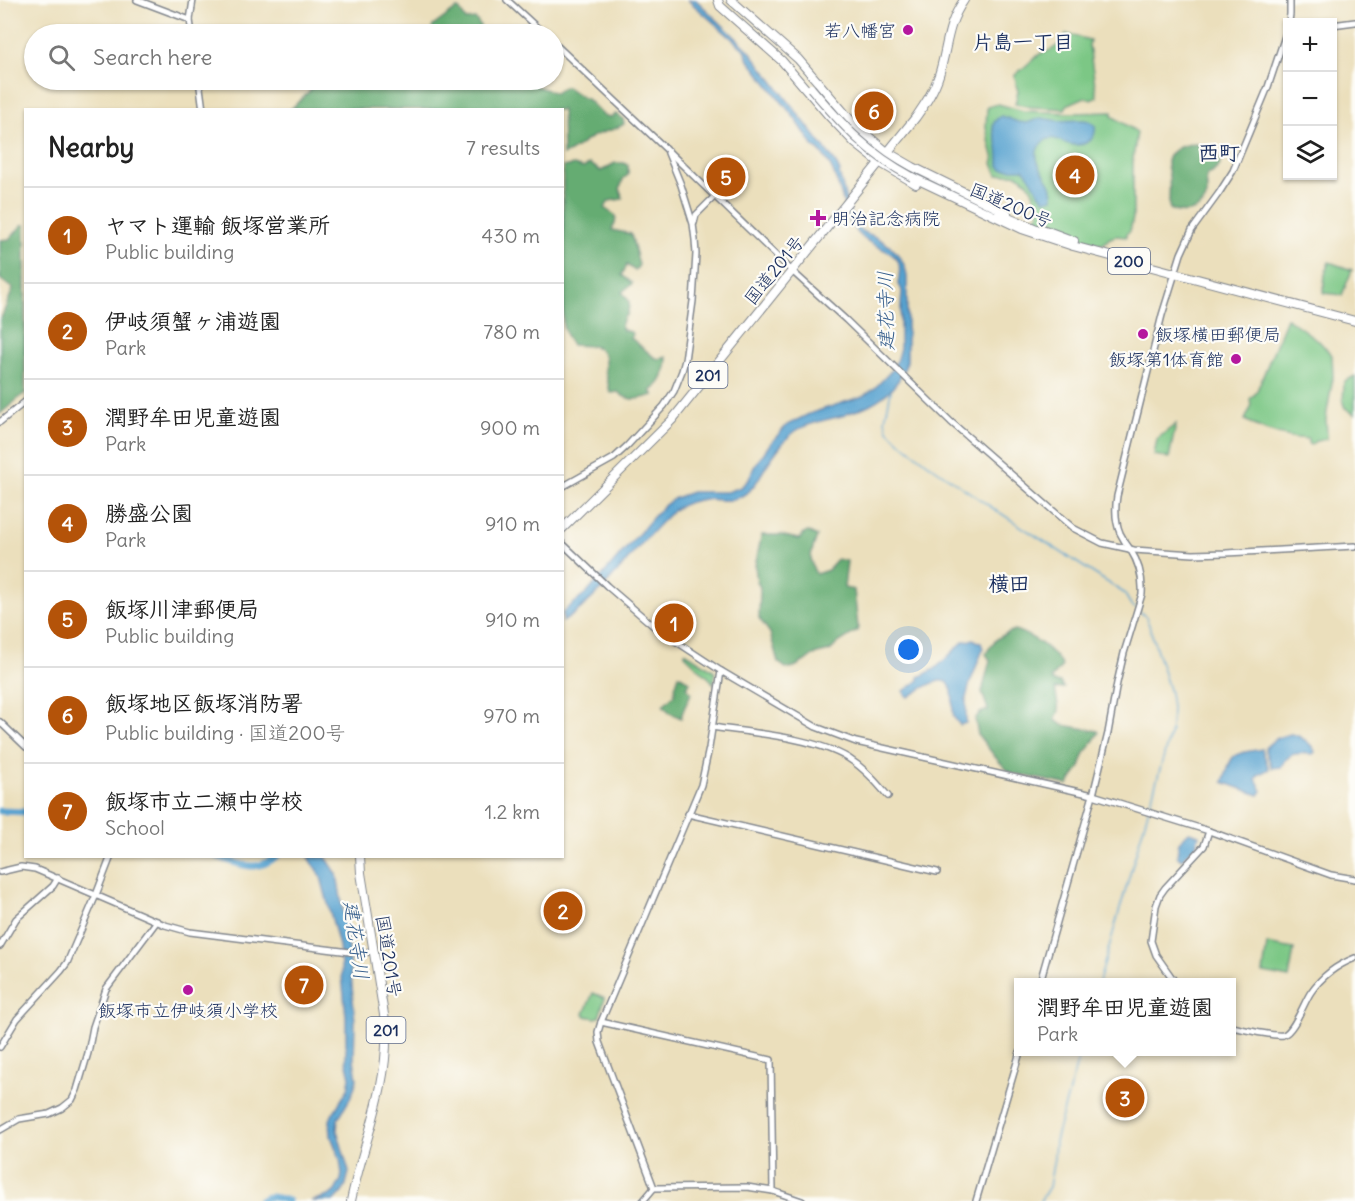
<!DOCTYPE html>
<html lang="en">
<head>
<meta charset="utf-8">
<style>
	:root { --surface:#fff; --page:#f6f6f6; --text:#222; --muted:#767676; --line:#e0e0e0; --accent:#b45309 }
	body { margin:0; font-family:Delius,"Klee One",sans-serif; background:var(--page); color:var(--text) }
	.controls { position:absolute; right:18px; top:18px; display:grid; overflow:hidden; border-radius:0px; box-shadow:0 2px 4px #0004 }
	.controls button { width:54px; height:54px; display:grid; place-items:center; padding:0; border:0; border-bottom:2px solid var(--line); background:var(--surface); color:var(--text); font:30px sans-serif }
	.you { position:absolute; left:909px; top:650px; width:21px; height:21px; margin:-15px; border:4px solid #fff; border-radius:50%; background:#1a73e8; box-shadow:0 0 0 9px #1a73e833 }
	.badge { display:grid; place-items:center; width:39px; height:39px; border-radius:50%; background:var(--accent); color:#fff; font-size:20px; font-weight:700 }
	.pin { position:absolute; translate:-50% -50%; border:3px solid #fff; box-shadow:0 2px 6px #0006 }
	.popup { position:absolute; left:1014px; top:978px; width:222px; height:78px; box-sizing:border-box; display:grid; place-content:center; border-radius:0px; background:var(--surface); filter:drop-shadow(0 2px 4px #0005); font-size:20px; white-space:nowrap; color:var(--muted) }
	.popup b { font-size:22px; color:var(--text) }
	.popup::after { content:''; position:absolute; left:50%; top:100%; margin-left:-12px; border:12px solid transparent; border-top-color:var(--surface) }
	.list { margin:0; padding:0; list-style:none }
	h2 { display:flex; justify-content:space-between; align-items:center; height:78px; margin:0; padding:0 24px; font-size:26px }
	h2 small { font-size:20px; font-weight:400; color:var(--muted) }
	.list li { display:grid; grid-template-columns:39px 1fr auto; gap:18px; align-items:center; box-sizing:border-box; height:96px; padding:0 24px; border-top:2px solid var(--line) }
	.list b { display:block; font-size:22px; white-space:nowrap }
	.list p { margin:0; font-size:20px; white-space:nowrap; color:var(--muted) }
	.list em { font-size:20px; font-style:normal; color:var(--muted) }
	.icon { flex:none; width:33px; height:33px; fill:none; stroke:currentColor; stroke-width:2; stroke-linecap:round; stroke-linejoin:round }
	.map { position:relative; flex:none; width:1355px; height:1201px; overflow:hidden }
	.search { position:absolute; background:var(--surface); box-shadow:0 2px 4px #0004; left:24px; top:24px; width:540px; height:66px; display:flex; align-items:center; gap:15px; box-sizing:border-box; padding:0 21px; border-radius:33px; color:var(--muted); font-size:22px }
	.panel { position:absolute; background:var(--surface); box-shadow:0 2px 4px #0004; left:24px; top:108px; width:540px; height:750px; border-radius:0px }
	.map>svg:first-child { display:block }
	.green { fill:#7cc785; stroke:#4c7b72; stroke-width:1.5 }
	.forest { fill:#65ac72; stroke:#406e68; stroke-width:1.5 }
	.water { fill:#59a3d0; stroke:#3a6997; stroke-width:1.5 }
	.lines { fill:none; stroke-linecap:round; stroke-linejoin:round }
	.stream { stroke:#59a3d0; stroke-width:1.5 }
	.river { stroke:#59a3d0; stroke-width:7 }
	.tertiary-casing { stroke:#83878d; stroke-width:8 }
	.trunk-casing { stroke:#83878d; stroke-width:10 }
	.tertiary { stroke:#fff; stroke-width:5 }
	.trunk { stroke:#fff; stroke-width:8 }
	.trunk-bridge-casing { stroke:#83878d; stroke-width:10; stroke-linecap:butt }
	.trunk-bridge { stroke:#fff; stroke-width:8 }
	.poi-dot { fill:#b5179e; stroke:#fdfcf7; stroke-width:2 }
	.labels { text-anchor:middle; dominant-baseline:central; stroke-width:4.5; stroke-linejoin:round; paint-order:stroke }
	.shield { fill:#fdfcf7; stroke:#5f6c8c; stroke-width:1.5 }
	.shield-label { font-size:16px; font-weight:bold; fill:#1b2f5e }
	.poi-label { font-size:18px; fill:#1b2f5e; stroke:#fdfcf7; text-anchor:end }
	.street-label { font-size:18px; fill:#1b2f5e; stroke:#fdfcf7 }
	.neighbourhood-label { font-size:20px; font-weight:bold; fill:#1b2f5e; stroke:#fdfcf7 }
	.water-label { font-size:20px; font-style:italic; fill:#345d8c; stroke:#fdfcf7 }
	.quarter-label { font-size:21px; font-weight:bold; fill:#1b2f5e; stroke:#fdfcf7 }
</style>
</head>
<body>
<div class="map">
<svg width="1355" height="1201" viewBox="0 0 1355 1201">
	<rect width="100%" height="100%" fill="#fdfcf7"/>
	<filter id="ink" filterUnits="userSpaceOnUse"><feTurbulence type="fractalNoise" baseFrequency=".0167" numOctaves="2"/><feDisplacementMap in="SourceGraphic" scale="12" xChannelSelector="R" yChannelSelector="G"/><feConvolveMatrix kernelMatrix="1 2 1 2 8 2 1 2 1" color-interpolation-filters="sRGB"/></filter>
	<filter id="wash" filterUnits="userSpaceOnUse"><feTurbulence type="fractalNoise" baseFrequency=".008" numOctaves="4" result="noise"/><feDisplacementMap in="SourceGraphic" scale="24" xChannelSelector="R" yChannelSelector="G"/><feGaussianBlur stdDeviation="1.35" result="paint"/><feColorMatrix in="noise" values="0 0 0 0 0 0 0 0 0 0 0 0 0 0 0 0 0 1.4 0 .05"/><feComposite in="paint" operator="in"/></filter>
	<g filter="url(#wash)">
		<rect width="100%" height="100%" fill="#ebdfbc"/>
		<g class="green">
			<path d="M1066,34L1090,40L1089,46L1097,97L1091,100L1085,97L1067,105L1065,109L1031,107L1015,104L1018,91L1016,85V80L1014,76L1041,53C1050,52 1064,43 1066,34Z"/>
			<path d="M998,104L1024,111L1072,113L1112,112V116L1137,132L1133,159V218L1130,231L1126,234V237L1116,236L1110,238L1102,245L1066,234L1057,228L1035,218L1039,214C1037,201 1031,180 1018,175C1011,173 1004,174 997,175L993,163L994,160L986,128L987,107Z"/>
			<path d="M1329,262L1352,270L1342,295L1324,293C1324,282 1324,273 1329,262Z"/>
			<path d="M1287,318L1319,341L1332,355L1333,377L1326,418L1327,436L1326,439L1316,441L1310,445L1308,443V439C1284,438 1265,432 1245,420L1251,407L1250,399L1256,393Z"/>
			<path d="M1355,376V414L1345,408L1343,403L1344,383L1345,381Z"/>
			<path d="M1176,424L1169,458L1154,455L1157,439Z"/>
			<path d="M685,652L713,670L715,673L714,684L710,679L685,655Z"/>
			<path d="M1267,944L1294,949L1289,978L1263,973Z"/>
			<path d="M593,993L605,998C602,1004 602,1010 599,1017L596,1018L585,1016L584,1014Z"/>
			<path d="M1117,1088L1136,1095L1134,1102L1138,1104L1136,1108L1115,1100Z"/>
		</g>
		<g class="forest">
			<path d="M456,9H459L466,20L475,19C481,24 481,28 481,34H430L433,26Z"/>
			<path d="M321,80L327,83L329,80H527L528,83L555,93L564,87H567L583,98H586L604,116L611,117L616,114L623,119L624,124C614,131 603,131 592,137C582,142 574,152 563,155L562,110L291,109Z"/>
			<path d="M1195,144C1207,149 1218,151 1220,165L1212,173L1207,175C1205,182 1208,188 1207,195C1204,212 1183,216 1170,209L1169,206C1169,197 1170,185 1169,176C1169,171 1166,166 1167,161C1170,149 1184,144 1195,144Z"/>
			<path d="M615,163H624L628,165V175L623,179L620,189L623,199L609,201L605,208L616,216L615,224L613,227L612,230L631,234L639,265L635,271L627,265L622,275L632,283V284L622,292C631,303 630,301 627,315L624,317L621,326L623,330L631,332L633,334L631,338L654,357L659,359L667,357C667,370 662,384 651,391L654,395C640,399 629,403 618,392L612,393L610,392L605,370V358L601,351L595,347L592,346L572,345L567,338L563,326V167L574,165L583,168L590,164L601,171Z"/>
			<path d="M22,225H25V393L0,414V321L13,289L0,279V240L10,239Z"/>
			<path d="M809,532L817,536C812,552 807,558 816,574L828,570L837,559L847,561L844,588L854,590L858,627L857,631L838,643L830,651L813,655L805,661L791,669L786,668L778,662L770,633L759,618L760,588L757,581L755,566L760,543L761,535H780L798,539H800L804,533Z"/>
			<path d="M1015,630C1034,637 1052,649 1062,666L1051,679L1054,682L1060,683L1064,688L1055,689L1059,711L1055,720L1063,725L1098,731L1099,733L1085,753L1079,769L1068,785L1012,773L1007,770L996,758L978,735L975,719L980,713L988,710L982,692L990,660L986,654C994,639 999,636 1015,630Z"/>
			<path d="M679,675L690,682L687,687L691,693C688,702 683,708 681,718L670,713L663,705L674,695L675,687Z"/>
		</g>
		<g class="water">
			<path d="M688,0H696L749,50L835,162L840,172L839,174C844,188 848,216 857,227C862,232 866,233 873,236C890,244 905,257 907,277V361C899,391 875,405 846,414V415C830,419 811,422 797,430C785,438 775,453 767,465C760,475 756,487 745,494C730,504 721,499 705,499C694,500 685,503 675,509C635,545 609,591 563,622V612L587,593L662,507L675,498L692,492H727L741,487L749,479L754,467L770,444L787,425L809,414L863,396L875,388L891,371L896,362L900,348V321L902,291L900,286L898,285C898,277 902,268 898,261C892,251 878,248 869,242C861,237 854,229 849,221C841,198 835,159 814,147L797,121L747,58L746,51Z"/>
			<path d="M1002,116L1018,122L1027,123L1041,118L1059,121L1083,120L1089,121L1095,126C1097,141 1083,147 1069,144C1060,142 1052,134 1043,142C1029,153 1041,170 1048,180C1052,185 1053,192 1053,198L1045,200C1035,192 1034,178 1023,169H1002L999,166C999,158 999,150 997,142C994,131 988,122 1002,116Z"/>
			<path d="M973,639L981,643L983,649L970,683L966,698V723L960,725C957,722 956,721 954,717C950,708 959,678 939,681C929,683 917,692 908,697L905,694L904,691L919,680V677L935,669L964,641H968Z"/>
			<path d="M1291,734C1300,735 1312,744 1315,752L1313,754C1296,753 1290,751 1281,767L1272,768L1265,748C1273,740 1279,736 1291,734Z"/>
			<path d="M1262,749L1269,769L1258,775L1256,779L1262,791L1259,795L1223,782C1234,751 1229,755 1262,749Z"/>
			<path d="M1189,832L1199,835L1196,845L1181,860L1177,856L1179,842Z"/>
			<path d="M309,857H326L337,874L349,949L355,1022L354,1059L357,1079L352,1095L338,1119L337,1130L349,1172L345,1188L341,1194L333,1201H311L329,1196L335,1191L341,1180L342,1174L340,1159L331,1136L330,1120L332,1115L348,1089L350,1077L346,1060V1016L339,946L321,877Z"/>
		</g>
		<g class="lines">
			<g class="stream">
				<path d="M891,391L885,420L888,430L900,442L930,465L988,505L1124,593L1131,605L1135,608"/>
				<path d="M1099,982L1171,731L1172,708L1170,693L1148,622L1146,617L1139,611"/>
				<path d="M1040,1201L1049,1187L1054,1158L1055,1141L1080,1052"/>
			</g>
			<g class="river">
				<path d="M0,811L26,812"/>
				<path d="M216,856C240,864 254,874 277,856"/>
				<path d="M260,1201C268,1194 279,1198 288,1201"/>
			</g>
		</g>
	</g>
	<g filter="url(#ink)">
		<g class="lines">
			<defs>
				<g id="tertiary">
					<path d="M137,0L190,20"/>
					<path d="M507,0L544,34"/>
					<path d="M1289,22L1290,14V0"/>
					<path d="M1332,25L1355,22"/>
					<path d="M192,34L190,20L193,0"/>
					<path d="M554,43L666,149L792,271L846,320L951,422L1073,528L1102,543L1134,550L1193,554L1226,553L1355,546"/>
					<path d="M199,80L203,110"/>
					<path d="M694,223L696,215L715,196"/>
					<path d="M0,422L26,401"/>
					<path d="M562,487L614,458L627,446L664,406L674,391L682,371L685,360L693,301L696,254L695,240L693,224L681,185L668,153"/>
					<path d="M562,543L607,586L657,629L721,671L816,727L856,742L1093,795L1209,831L1331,875L1355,879"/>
					<path d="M0,722L26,747"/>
					<path d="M712,727C752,733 813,737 848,758C864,768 876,782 888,796"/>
					<path d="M688,814L937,872"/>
					<path d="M0,872L21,867L35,869L165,925L190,932L350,952L365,953L373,950"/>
					<path d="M0,946L16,919L53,886L58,878"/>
					<path d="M1040,982L1093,795L1108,733L1117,683L1124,653L1142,594C1143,578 1139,563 1130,549C1126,544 1123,539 1120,533C1115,521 1115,508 1117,496L1162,315L1181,254L1192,230L1219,193L1233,171L1268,87L1288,27"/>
					<path d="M1175,982L1156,955L1151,941L1156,906L1160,895L1165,888L1204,846L1209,831"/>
					<path d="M601,1022L771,1060L773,1191"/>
					<path d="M1232,1027C1242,1029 1274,1037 1283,1035C1294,1032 1304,1002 1311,992C1322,976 1337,965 1355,958"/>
					<path d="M0,1047L17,1019L61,971L67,963L96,895L111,856"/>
					<path d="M0,1130L19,1119L49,1114L62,1108L72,1100L77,1090L88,1053L93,1027L106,989L157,921"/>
					<path d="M654,1188L599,1042L598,1032L601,1022L701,785L709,748L721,671"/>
					<path d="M643,1201L654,1188L747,1187L773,1191L802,1201"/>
					<path d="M976,1201L1020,1052"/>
				</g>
				<g id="trunk">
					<path d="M718,0L720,6L782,61L829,116L855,143L879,162L916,184"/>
					<path d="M731,0L798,59L854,124L887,152L913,167L1007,213"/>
					<path d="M912,177L1022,229L1073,246L1355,321"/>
					<path d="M999,213L1046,233"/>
					<path d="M1042,229L1074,241"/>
					<path d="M562,529L672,420L916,117C925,104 934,91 939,75C948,47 946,26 964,0"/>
					<path d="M351,1201C363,1143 389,1087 386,1027L361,873L360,856"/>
				</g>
			</defs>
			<use href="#tertiary" class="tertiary-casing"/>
			<use href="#trunk" class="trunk-casing"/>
			<use href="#tertiary" class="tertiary"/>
			<use href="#trunk" class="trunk"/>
			<defs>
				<path id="trunk-bridge" d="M811,88C843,126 867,153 912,177"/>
			</defs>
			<use href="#trunk-bridge" class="trunk-bridge-casing"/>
			<use href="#trunk-bridge" class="trunk-bridge"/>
		</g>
	</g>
	<g class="poi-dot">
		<circle cx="908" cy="30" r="6"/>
		<path d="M815 209h6v6h6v6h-6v6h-6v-6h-6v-6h6z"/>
		<circle cx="1143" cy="334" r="6"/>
		<circle cx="1236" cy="359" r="6"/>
		<circle cx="188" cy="990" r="6"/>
	</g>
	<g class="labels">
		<g class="shield">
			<rect x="1108" y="248" width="42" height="26" rx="4.5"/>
			<rect x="688.5" y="362" width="39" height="26" rx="4.5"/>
			<rect x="366.5" y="1017" width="39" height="26" rx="4.5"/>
		</g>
		<g class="shield-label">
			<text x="1129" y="261">200</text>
			<text x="708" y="375">201</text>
			<text x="386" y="1030">201</text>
		</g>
		<g class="poi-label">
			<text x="896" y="30">若八幡宮</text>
			<text x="832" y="218" text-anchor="start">明治記念病院</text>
			<text x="1155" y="334" text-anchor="start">飯塚横田郵便局</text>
			<text x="1224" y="359">飯塚第1体育館</text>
			<text x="188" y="1010" text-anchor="middle">飯塚市立伊岐須小学校</text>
		</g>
		<g class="street-label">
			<text transform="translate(1011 205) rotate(23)">国道200号</text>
			<text transform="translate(774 270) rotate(-51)">国道201号</text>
			<text transform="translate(389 956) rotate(81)">国道201号</text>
		</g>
		<g class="neighbourhood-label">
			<text x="1023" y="41">片島一丁目</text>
		</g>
		<g class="water-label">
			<text transform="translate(885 311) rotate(-91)">建花寺川</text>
			<text transform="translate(357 940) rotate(82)">建花寺川</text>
		</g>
		<g class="quarter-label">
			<text x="1219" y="152">西町</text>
			<text x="1009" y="583">横田</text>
		</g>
	</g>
</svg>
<div class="controls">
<button>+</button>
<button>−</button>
<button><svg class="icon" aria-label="layers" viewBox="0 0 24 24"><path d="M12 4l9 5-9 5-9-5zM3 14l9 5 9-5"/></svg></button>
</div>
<div class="you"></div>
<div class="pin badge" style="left:674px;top:623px">1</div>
<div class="pin badge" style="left:563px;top:911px">2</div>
<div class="pin badge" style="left:1125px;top:1098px">3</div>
<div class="popup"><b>潤野牟田児童遊園</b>Park</div>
<div class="pin badge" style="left:1075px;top:175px">4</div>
<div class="pin badge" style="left:726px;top:177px">5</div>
<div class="pin badge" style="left:874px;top:111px">6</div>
<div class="pin badge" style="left:304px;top:985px">7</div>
<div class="search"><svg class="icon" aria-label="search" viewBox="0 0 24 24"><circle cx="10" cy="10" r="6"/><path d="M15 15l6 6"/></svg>Search here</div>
<section class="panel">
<h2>Nearby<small>7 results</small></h2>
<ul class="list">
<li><span class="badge">1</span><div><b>ヤマト運輸 飯塚営業所</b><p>Public building</p></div><em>430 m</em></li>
<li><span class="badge">2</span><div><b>伊岐須蟹ヶ浦遊園</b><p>Park</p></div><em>780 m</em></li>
<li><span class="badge">3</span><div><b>潤野牟田児童遊園</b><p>Park</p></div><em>900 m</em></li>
<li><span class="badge">4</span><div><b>勝盛公園</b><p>Park</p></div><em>910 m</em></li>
<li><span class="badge">5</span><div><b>飯塚川津郵便局</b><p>Public building</p></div><em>910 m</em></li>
<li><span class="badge">6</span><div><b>飯塚地区飯塚消防署</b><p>Public building · 国道200号</p></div><em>970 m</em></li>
<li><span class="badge">7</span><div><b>飯塚市立二瀬中学校</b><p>School</p></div><em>1.2 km</em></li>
</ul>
</section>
</div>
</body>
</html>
